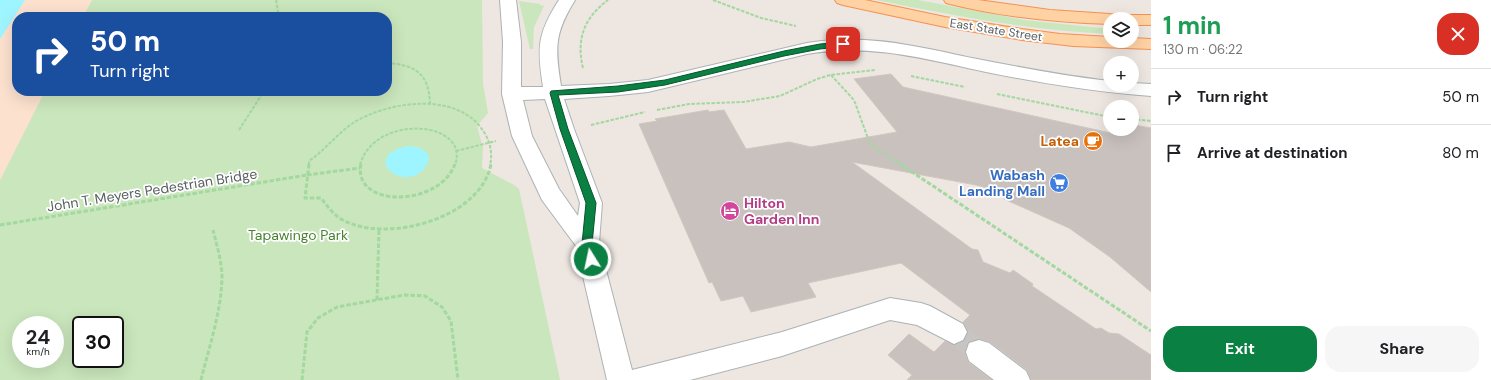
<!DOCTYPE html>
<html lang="en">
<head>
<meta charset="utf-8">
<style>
	:root { --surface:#fff; --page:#f6f6f6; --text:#202124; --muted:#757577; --line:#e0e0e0; --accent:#0b8043 }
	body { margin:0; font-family:"DM Sans",sans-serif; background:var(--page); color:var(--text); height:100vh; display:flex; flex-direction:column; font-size:15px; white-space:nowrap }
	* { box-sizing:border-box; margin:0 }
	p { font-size:13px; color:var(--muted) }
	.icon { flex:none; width:22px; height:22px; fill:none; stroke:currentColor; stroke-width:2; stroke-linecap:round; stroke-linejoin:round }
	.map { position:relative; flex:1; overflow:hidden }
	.side { display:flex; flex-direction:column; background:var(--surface); width:340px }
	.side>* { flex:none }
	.banner { position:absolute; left:12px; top:12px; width:380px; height:84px; border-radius:16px; box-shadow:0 4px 16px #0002; background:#1a4fa0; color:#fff; overflow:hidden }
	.controls { position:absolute; left:1103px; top:12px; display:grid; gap:8px }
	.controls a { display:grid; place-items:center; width:36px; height:36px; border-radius:50%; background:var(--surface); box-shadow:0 4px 16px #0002; font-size:20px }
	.speed { position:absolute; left:12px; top:316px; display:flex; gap:8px; font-size:20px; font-weight:700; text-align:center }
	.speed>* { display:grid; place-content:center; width:52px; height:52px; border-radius:50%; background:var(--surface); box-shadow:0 4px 16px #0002; line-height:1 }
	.speed small { font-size:10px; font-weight:400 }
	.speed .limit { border:2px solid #111; border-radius:6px; background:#fff; color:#111 }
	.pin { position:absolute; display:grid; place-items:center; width:34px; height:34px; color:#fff; margin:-17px; border-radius:8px; box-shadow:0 2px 6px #0006 }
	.me { position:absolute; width:44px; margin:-22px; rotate:350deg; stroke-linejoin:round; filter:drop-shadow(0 0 3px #0008) }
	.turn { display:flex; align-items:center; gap:14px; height:84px; padding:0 12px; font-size:18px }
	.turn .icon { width:52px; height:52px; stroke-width:2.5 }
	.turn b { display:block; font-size:28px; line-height:34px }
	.round { display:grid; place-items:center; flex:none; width:42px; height:42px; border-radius:16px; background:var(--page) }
	.overview { display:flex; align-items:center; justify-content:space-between; height:68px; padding:0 12px }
	h1 { font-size:24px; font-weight:700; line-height:30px; color:#1e9e55 }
	.primary-button { display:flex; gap:8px; margin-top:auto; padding:8px 12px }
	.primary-button a { flex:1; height:46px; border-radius:16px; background:var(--accent); color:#fff; font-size:16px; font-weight:700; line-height:46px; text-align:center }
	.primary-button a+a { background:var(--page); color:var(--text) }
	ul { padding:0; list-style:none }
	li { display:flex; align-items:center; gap:12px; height:56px; padding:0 12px; border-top:1px solid var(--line) }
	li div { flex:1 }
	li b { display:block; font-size:15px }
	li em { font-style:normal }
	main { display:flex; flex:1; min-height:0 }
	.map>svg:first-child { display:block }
	.green { fill:#cae6bc; fill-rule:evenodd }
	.sand { fill:#fbe1ce }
	.water { fill:#9ff5ff }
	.building { fill:#c8c1be; stroke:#d2c6bf }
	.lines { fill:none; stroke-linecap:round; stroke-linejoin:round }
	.minor-tunnel { stroke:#c8c4c1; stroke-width:24; stroke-dasharray:24 12; stroke-linecap:butt }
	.minor-casing { stroke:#adb2b4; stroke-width:2 }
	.major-casing { stroke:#f59151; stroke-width:2 }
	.path-far1 { stroke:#a3d89f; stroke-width:2; stroke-dasharray:3.5 1.5; stroke-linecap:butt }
	.path { stroke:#a3d89f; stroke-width:3; stroke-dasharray:4.5 2; stroke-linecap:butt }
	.minor { fill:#fff; fill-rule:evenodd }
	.major { fill:#ffd2a4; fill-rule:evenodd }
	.path-bridge { stroke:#a3d89f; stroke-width:3; stroke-dasharray:4.5 2; stroke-linecap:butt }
	.route { fill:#0b8043; stroke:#07532c }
	.labels { text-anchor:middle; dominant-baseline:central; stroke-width:3.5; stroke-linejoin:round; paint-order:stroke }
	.far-street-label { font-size:12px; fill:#596062; stroke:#fff }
	.food-label { font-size:14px; font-weight:bold; fill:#c56008; stroke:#fff; text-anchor:end }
	.shop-label { font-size:14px; font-weight:bold; fill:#366cbe; stroke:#fff; text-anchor:end }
	.street-label { font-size:14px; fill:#596062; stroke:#fff }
	.hotel-label { font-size:14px; font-weight:bold; fill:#b23c85; stroke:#fff; text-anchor:start }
	.park-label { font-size:14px; fill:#488231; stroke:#fff }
</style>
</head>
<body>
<main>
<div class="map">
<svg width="1151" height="380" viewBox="0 0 1151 380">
	<rect width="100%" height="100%" fill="#ede6e1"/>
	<g class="green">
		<path d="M 92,0 L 482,0 L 483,84 L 488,113 L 477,126 L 483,148 L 482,168 L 514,185 L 519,189 L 560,380 L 0,380 L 0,180 L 45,91 L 387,91 L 387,17 L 83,17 ZM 21,325 L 55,325 L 55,359 L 21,359 ZM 81,325 L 115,325 L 115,359 L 81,359 Z"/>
		<path d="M 876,0 L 918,0 L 1024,20 L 1110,29 L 1110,34 C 1029,30 956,16 876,0 Z"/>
		<path d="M 519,1 L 540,4 L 540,5 L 544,6 L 534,27 L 533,49 L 530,49 Z"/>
	</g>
	<path class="sand" d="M 25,0 L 92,0 L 83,17 L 17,17 L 17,91 L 45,91 L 0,180 L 0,39 Z"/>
	<g class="water">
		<path d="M 0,0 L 25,0 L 0,39 Z"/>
		<path d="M 408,146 C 419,146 435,152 426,166 C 406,196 357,157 408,146 Z"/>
	</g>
	<path class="building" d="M 891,74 L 903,87 L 1115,134 L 1125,129 L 1132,129 L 1132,126 L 1134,125 L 1151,128 L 1151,292 L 1110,257 L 1069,228 L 1004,199 L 1005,193 L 976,185 L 852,162 L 972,249 L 978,250 L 983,262 L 1010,273 L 1013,270 L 1033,284 L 1032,286 L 1096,329 L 1101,328 L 1109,333 L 1119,334 L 1151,355 L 1151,380 L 1031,380 L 1027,370 L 990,342 L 979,339 L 969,342 L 965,352 L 968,362 L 992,380 L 907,380 L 912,375 L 888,355 L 909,334 L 934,352 L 945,341 L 955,345 L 964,341 L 968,331 L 963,322 L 970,315 L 901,263 L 808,283 L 816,297 L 751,312 L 743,296 L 721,301 L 712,282 L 709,283 L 639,124 L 657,121 L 655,119 L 708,110 L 709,112 L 724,110 L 746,149 L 789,142 L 811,147 L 897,132 L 854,79 Z"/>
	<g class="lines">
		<path class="minor-tunnel" d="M 954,332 L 979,352"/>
		<g class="minor-casing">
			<g id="minor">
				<path d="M 500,0 L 516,0 L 521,42 L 521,87 L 543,87 C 537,48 537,34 559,0 L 575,0 C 554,34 555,48 561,86 L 609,84 L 648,80 L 807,43 C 865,33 915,46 972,58 C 1018,67 1064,76 1110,81 L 1110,85 L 1132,85 L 1132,83 L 1151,84 L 1151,96 C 1095,92 1041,83 986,72 C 925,59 870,43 807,54 L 648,92 L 609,96 L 564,99 L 574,129 L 602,203 L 599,243 L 632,370 L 782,332 L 890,298 L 921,303 L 930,306 L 963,324 L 967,332 L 963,340 L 954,344 L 917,325 L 890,320 L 782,356 L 690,380 L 607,380 L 576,246 L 542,200 L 512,136 L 502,94 L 503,42 ZM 545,99 L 580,203 L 578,216 L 559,189 L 532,136 L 523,100 Z"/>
				<path d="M 979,340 L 989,343 L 1026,371 L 1030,380 L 994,380 L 969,361 L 966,352 L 969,343 Z"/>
			</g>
		</g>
		<g class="major-casing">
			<g id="major">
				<path d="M 835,0 L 865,0 L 945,17 L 1022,29 L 1060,34 L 1110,37 L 1110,41 L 1132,41 L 1132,38 L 1151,39 L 1151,49 L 1073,46 L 1022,40 L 945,27 L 843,5 L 837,3 Z"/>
				<path d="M 944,0 L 978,0 L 1050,10 L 1110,14 L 1116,15 L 1118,19 L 1110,19 L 1110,24 C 1055,22 1000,17 946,3 Z"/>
				<path d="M 1132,15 L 1151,15 L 1151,25 L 1132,25 L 1132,19 L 1124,19 L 1126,16 Z"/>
			</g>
		</g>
		<g class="path-far1">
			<path d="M 276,0 L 279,17"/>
			<path d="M 713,0 L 761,18 L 796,26"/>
			<path d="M 387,63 C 416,65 429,74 430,104"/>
			<path d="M 583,68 C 576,39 584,18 608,0"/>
			<path d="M 831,75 L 854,100 L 870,144 L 902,165"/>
			<path d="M 911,76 L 965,87"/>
			<path d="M 997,94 L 1110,117"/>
			<path d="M 657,110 L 689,104 L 743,102 L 780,96 L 817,79 L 830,75 L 875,70"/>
			<path d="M 1132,119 L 1151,121"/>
			<path d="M 591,125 L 645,112"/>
			<path d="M 239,130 L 264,91"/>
			<path d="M 456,151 L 496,141"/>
			<path d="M 309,165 L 309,161 C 325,150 337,134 353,123 C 385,103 445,93 475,121 C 487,133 494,148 490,165"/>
			<path d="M 360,165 C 374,113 471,120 455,165"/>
		</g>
		<g class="path">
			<path d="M 309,164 L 305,198 L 321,198 C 328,207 334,216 345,221 C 389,243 481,218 491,164"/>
			<path d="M 361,164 C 352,208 439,208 455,164"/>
			<path d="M 900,164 L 1151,331"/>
			<path d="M 307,175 L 360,168"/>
			<path d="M 377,300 L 379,228"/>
			<path d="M 201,380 C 209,347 221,313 222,278 C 222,262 217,246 213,230"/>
			<path d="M 302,380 L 307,332 L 318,318 L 337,307 L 404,295 L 425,296 L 442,307 L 451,321 L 458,380"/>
		</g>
		<use href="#minor" class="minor"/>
		<use href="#major" class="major"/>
		<path class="path-bridge" d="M 0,225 L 307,175"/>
	</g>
	<path class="route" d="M 843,42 L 846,43 L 846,46 L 820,49 L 784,56 L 665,85 L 618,92 L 558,95 L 568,129 L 596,203 L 592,244 L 596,259 L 594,262 L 591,263 L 587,262 L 582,244 L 586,203 L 560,129 L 550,93 L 551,91 L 618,86 L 665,80 L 784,51 L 820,44 Z"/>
	<defs>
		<g id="cafe-disc" transform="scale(1)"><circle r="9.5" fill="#e8710a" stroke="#fff"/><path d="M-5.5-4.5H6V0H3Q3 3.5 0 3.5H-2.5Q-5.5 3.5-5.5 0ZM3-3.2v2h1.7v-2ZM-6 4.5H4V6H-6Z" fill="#fff"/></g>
		<g id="supermarket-disc" transform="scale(1)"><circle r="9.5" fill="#3f7fe0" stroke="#fff"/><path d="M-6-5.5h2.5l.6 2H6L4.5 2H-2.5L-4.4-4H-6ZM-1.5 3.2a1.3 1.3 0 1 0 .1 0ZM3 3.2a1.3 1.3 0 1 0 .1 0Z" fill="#fff"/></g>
		<g id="hotel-disc" transform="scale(1)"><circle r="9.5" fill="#d1479c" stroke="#fff"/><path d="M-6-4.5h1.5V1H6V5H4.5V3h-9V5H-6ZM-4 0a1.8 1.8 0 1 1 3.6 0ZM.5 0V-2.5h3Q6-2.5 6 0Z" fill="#fff"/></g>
	</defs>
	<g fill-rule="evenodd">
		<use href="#cafe-disc" x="1093" y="141"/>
		<use href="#supermarket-disc" x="1059" y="183"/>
		<use href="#hotel-disc" x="730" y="211"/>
	</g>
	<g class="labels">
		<g class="far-street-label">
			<text transform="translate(996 30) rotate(9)">East State Street</text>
		</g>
		<g class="food-label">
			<text x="1079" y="141">Latea</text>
		</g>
		<g class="shop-label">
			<text x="1045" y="175">Wabash<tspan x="1045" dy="16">Landing Mall</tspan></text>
		</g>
		<g class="street-label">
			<text transform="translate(152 190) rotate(-9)">John T. Meyers Pedestrian Bridge</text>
		</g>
		<g class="hotel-label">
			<text x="744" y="203">Hilton<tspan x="744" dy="16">Garden Inn</tspan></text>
		</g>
		<g class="park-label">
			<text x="298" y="235">Tapawingo Park</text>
		</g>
	</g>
</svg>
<div class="controls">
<a><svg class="icon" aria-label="layers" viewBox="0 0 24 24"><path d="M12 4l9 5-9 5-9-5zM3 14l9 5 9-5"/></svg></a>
<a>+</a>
<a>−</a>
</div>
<div class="speed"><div>24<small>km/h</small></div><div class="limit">30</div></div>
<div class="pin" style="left:843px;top:44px;background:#d93025"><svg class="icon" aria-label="arrive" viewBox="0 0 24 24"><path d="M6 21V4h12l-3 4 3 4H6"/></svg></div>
<svg class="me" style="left:591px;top:259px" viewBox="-20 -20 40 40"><circle r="17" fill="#0b8043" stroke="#fff" stroke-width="3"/><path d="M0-11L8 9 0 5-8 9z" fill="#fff"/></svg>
<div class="banner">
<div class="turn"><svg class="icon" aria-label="right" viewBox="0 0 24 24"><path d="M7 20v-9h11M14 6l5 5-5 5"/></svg><div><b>50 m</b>Turn right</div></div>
</div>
</div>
<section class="side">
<div class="overview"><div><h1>1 min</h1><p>130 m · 06:22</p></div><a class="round" style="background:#d93025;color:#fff"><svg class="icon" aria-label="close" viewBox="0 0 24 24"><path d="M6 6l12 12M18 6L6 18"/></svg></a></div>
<ul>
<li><svg class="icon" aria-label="right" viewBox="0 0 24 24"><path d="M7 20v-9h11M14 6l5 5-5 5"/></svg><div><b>Turn right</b></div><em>50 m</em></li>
<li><svg class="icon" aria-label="arrive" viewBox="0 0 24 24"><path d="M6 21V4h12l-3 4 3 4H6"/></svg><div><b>Arrive at destination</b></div><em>80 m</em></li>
</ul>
<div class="primary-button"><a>Exit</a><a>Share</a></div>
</section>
</main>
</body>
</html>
